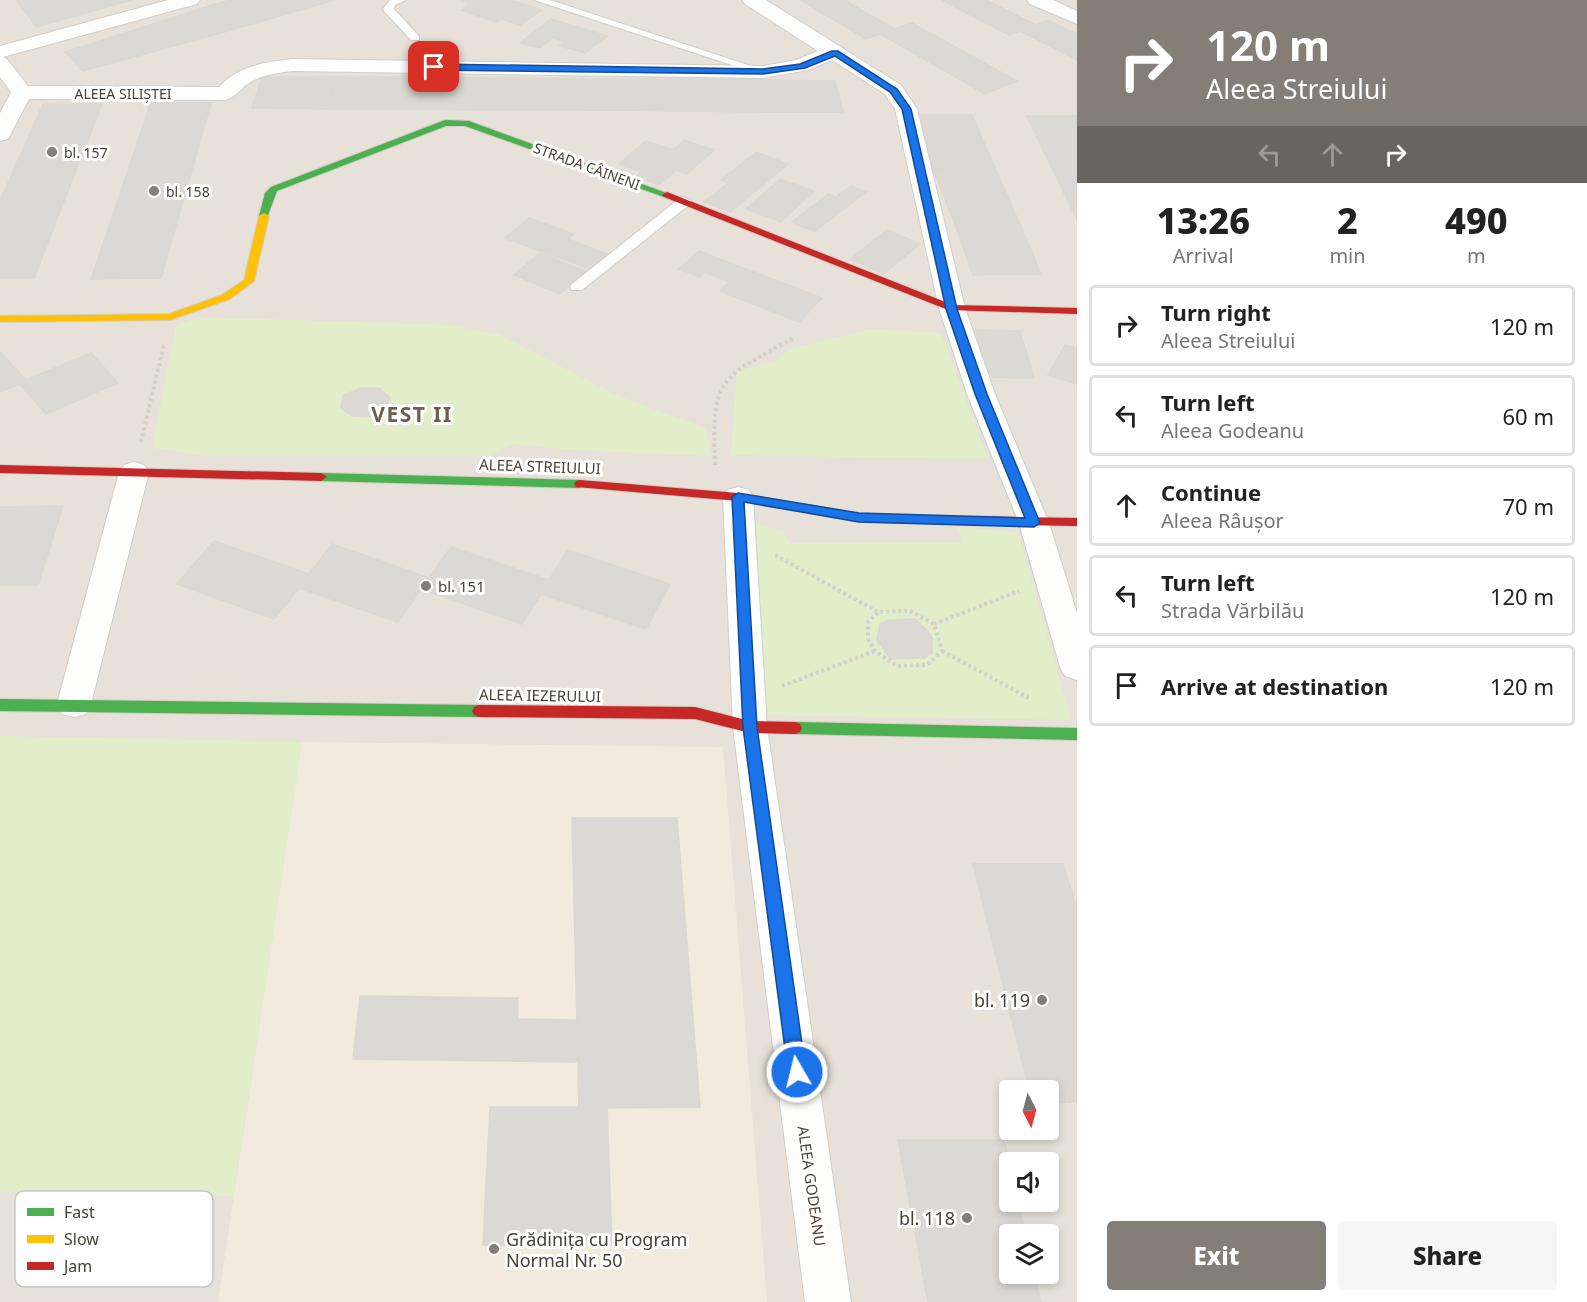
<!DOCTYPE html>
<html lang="en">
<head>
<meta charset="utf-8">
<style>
	:root { --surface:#fff; --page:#f6f6f6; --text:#222; --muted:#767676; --line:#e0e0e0; --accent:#857e76 }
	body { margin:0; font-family:"Noto Sans",sans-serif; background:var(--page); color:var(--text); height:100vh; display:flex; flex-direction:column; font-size:22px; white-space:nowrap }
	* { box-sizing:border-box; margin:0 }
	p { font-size:20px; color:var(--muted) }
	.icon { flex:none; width:33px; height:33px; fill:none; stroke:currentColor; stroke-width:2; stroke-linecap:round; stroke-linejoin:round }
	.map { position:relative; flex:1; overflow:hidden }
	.sheet { display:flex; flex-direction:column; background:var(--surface); width:510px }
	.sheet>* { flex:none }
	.guide { background:#857e76; color:#fff; overflow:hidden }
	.needle { width:39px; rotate:174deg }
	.tools { position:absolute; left:999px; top:1080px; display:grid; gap:12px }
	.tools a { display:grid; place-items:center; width:60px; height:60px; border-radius:6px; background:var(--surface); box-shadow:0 3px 9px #0003; font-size:30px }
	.pin { position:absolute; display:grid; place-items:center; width:51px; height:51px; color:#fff; margin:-26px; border-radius:12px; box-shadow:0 3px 9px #0006 }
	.me { position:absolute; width:66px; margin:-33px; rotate:352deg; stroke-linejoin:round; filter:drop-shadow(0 0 4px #0008) }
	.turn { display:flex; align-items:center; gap:21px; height:126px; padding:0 30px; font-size:27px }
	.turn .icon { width:78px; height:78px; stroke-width:2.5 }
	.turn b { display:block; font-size:42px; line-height:51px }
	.lanes { display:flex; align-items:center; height:57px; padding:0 30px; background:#0003; justify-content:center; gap:30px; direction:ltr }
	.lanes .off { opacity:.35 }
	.eta { display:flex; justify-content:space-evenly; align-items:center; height:102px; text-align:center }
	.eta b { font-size:36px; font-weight:800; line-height:42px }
	.button { display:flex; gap:12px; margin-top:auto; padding:12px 30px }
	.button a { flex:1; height:69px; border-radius:6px; background:var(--accent); color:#fff; font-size:24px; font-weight:800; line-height:69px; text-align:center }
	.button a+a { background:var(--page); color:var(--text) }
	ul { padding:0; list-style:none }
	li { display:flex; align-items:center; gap:18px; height:81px; margin:0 12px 9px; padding:0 18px; border:3px solid var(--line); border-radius:6px }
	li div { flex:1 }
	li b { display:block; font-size:22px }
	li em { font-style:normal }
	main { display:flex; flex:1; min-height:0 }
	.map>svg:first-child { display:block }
	.residential { fill:#e7e1d9; fill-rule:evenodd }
	.education { fill:#f1eadd }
	.green { fill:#e2eeca }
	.building { fill:#dcd9d4; stroke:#dbd7d1; stroke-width:1.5 }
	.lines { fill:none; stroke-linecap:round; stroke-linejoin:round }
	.lane-casing { stroke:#d1cec9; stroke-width:2 }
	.street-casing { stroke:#d1cec9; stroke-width:2 }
	.fast-casing { stroke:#d3cdc2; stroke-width:2 }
	.slow-casing { stroke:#d3cdc2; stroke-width:2 }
	.jam-casing { stroke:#d3cdc2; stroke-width:2 }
	.path { stroke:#d3d0cb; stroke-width:4; stroke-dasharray:3 3; stroke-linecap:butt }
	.lane { fill:#fdfdfc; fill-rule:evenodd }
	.street { fill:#fdfdfc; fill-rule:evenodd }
	.fast { fill:#4caf50; fill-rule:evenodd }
	.slow { fill:#ffc107; fill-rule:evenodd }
	.jam { fill:#c62828; fill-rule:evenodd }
	.route { fill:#1a73e8; stroke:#114b97; stroke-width:1.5 }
	.poi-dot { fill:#857e76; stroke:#fff; stroke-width:2 }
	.labels { text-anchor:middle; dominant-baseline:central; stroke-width:6; stroke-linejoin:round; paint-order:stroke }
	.far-street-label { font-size:14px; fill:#4a4136; stroke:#fff }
	.far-poi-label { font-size:14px; fill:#4a4136; stroke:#fff; text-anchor:start }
	.street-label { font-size:15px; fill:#4a4136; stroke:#fff }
	.poi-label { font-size:15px; fill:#4a4136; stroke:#fff; text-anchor:start }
	.near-poi-label { font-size:18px; fill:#4a4136; stroke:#fff; text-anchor:end }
	.district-label { font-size:21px; font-weight:bold; letter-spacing:1.5px; fill:#6e5e4c; stroke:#fff }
	.key { fill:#fff; stroke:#c9c6c3; stroke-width:1.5 }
	.key-label { font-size:16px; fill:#4a4136 }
</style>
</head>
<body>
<main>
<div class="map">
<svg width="1077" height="1302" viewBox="0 0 1077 1302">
	<rect width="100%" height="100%" fill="#f3f0ec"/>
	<path class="residential" d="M 0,0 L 1077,0 L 1077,1302 L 0,1302 ZM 1010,1090 L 1048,1090 L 1048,1130 L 1010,1130 ZM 1010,1162 L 1048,1162 L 1048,1202 L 1010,1202 ZM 1010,1234 L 1048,1234 L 1048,1274 L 1010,1274 Z"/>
	<path class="education" d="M 302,742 L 723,747 L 767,1302 L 218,1302 Z"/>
	<g class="green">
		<path d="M 197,317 L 448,325 L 498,334 L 616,395 L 705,428 L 712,456 L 573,450 L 511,444 L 491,456 L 207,456 L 152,448 L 176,326 Z"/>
		<path d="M 871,329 L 941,333 L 988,459 L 731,455 L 737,371 L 777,361 L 790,349 Z"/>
		<path d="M 751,523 L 783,530 L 789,543 L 962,542 L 957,527 L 1018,532 L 1071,720 L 764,715 Z"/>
		<path d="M 0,736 L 302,742 L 233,1196 L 0,1192 Z"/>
	</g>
	<g class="building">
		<path d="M 16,0 L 132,0 L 37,27 Z"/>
		<path d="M 231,0 L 335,0 L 235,29 L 212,5 Z"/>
		<path d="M 461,0 L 510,0 L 542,10 L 520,25 L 501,19 L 496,22 L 461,10 L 471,3 Z"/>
		<path d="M 800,0 L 844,0 L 895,29 L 866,39 Z"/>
		<path d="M 942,0 L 986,0 L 1036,25 L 1009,35 Z"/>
		<path d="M 212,5 L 235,29 L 83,71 L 65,52 Z"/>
		<path d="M 551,19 L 607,36 L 585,53 L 560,46 L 566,42 L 553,38 L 540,48 L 520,43 Z"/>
		<path d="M 1048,20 L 1077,34 L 1077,60 L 1020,31 Z"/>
		<path d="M 912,23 L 1017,81 L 985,94 L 880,34 Z"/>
		<path d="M 262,77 L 335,77 L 328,109 L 252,108 Z"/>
		<path d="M 335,77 L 415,77 L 410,109 L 328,109 Z"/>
		<path d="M 415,77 L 499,78 L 496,110 L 410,109 Z"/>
		<path d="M 499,78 L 586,79 L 587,110 L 496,110 Z"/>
		<path d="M 586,79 L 677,79 L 680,111 L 587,110 Z"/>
		<path d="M 677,79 L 764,80 L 770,112 L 680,111 Z"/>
		<path d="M 764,80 L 835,81 L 843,112 L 770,112 Z"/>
		<path d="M 151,103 L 211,103 L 161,278 L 91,279 Z"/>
		<path d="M 43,104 L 102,104 L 34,278 L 0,278 L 0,201 Z"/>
		<path d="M 912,115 L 972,115 L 995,168 L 933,169 Z"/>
		<path d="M 1027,116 L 1077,116 L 1077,220 Z"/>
		<path d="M 684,140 L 714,150 L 687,174 L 676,170 L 659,185 L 635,177 L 641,172 L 619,164 L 646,141 L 673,150 Z"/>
		<path d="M 756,152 L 788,164 L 730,212 L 704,202 L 728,183 L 721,180 Z"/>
		<path d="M 995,168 L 1019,222 L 954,222 L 933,169 Z"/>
		<path d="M 780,179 L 814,191 L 781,222 L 746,209 Z"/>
		<path d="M 851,186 L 866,192 L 814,232 L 792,222 L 828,194 L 836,197 Z"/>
		<path d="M 529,218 L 574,234 L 568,239 L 609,255 L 592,270 L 505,238 Z"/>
		<path d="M 954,222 L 1019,222 L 1041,274 L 973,275 Z"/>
		<path d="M 887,230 L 920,244 L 883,274 L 850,259 Z"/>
		<path d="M 699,251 L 822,298 L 799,322 L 720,291 L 729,282 L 705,272 L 700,277 L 679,269 Z"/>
		<path d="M 540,253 L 586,271 L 560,294 L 514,275 Z"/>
		<path d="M 976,330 L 1020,331 L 1034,378 L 988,377 Z"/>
		<path d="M 1065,345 L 1077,348 L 1077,384 L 1048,375 Z"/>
		<path d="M 0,352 L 26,380 L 91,353 L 118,383 L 46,414 L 20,384 L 0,392 Z"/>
		<path d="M 360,388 L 379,388 L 390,398 L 385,410 L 373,417 L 352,416 L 341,408 L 343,396 Z"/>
		<path d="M 63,506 L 38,585 L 0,585 L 0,507 Z"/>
		<path d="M 214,541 L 309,574 L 332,544 L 429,578 L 451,547 L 549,580 L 568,550 L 670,584 L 646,629 L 541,594 L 522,624 L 421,589 L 398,622 L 299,588 L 274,619 L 177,584 Z"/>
		<path d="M 915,619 L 928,631 L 932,639 L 932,653 L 924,658 L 891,659 L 877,640 L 880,624 L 889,620 Z"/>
		<path d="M 572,818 L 677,818 L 700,1107 L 579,1108 Z"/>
		<path d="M 973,864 L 1063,864 L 1077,909 L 1077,1102 L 1048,1103 L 1048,1090 L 1029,1090 Z"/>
		<path d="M 360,996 L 518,998 L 518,1019 L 577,1020 L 578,1062 L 353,1059 Z"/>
		<path d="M 490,1107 L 607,1107 L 612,1245 L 483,1245 Z"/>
		<path d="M 898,1140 L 1004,1140 L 1010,1163 L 1010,1202 L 1018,1202 L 1026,1234 L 1010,1234 L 1010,1274 L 1035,1274 L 1041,1302 L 928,1302 Z"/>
	</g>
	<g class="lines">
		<g class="lane-casing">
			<g id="lane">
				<path d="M 390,0 L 406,0 L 395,5 L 394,9 L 419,36 L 419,40 L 411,40 L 384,11 L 383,9 Z"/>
				<path d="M 534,0 L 550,0 L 769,72 L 767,74 L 759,74 Z"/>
				<path d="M 685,197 L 691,201 L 690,204 L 582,290 L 572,290 L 570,287 L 572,284 L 680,198 Z"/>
			</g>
		</g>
		<g class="street-casing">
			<g id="street">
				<path d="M 168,0 L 200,0 L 197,4 L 3,57 L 7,59 L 28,86 L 219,87 C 238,66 265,62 292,59 L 763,66 L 796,60 L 818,51 L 745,4 L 742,0 L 766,0 L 901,85 L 917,109 L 965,308 L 995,394 L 1049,523 L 1077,613 L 1077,680 L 1065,676 L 1060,667 L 1019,523 L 967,394 L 939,308 L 895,109 L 885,94 L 832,60 L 808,70 L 763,78 L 292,71 C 277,73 262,75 249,83 C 240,89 235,98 225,100 L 29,99 L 8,139 L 0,141 L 0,113 L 11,92 L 0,77 L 0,46 Z"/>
				<path d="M 1027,0 L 1053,0 L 1077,11 L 1077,24 L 1030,4 Z"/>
				<path d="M 134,462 L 144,465 L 149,472 L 91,704 L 86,714 L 74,717 L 62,714 L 57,704 L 119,472 L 124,465 Z"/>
				<path d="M 738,487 L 749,490 L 753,497 L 767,727 L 851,1302 L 805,1302 L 733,727 L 723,497 L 727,490 Z"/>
			</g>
		</g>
		<g class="fast-casing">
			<g id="fast">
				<path d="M 445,120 L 469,121 L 672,195 L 664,197 L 465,126 L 446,126 L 277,191 L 267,218 L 259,216 L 265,193 L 271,187 Z"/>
				<path d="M 321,473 L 580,480 L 586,484 L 580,488 L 321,481 L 315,477 Z"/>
				<path d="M 0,699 L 479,705 L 484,707 L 486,711 L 484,715 L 479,717 L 0,711 Z"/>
				<path d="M 795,722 L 1077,728 L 1077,740 L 795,734 L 790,732 L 788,728 L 790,724 Z"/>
			</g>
		</g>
		<g class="slow-casing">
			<path id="slow" d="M 264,213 L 269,216 L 254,281 L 230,299 L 170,320 L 0,322 L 0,316 L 169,314 L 222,295 L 244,280 L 259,216 Z"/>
		</g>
		<g class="jam-casing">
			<g id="jam">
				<path d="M 667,192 L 953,305 L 1077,308 L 1077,314 L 948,310 L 664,197 L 662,195 Z"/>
				<path d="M 0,465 L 321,473 L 327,477 L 321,481 L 0,473 Z"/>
				<path d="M 580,480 L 738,493 L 859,514 L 1077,518 L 1077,526 L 859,522 L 738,501 L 576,487 L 574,484 L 576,481 Z"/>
				<path d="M 479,705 L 695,707 L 750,721 L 795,722 L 800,724 L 802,728 L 800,732 L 795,734 L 750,733 L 695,719 L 479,717 L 474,715 L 472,711 L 474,707 Z"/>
			</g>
		</g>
		<g class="path">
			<path d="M 141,442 L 164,344"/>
			<path d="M 715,465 C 711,376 721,378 794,338"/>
			<path d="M 775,555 L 878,612"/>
			<path d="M 910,611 L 934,624 L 942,651 L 927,665 L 897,666 L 875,651 L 868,639 L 868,622 L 878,612 Z"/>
			<path d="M 934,624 L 1019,591"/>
			<path d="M 942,651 L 1029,698"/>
			<path d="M 782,686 L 875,651"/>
		</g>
		<use href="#lane" class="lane"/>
		<use href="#street" class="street"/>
		<use href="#fast" class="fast"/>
		<use href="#slow" class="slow"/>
		<use href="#jam" class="jam"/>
	</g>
	<path class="route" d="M 832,51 L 838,51 L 897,89 L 911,109 L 957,309 L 987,394 L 1040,523 L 1034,527 L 859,522 L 744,502 L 757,727 L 806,1072 L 803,1078 L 797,1080 L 791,1078 L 788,1072 L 743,727 L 732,497 L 738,493 L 859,513 L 1025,518 L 975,394 L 946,309 L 902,109 L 890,92 L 835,56 L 805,68 L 763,74 L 434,70 L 430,67 L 434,64 L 763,69 L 800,64 Z"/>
	<g class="poi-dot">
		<circle cx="52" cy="152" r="6"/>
		<circle cx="154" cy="191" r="6"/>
		<circle cx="426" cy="586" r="6"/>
		<circle cx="1042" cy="1000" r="6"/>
		<circle cx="967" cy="1218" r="6"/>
		<circle cx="494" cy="1249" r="6"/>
	</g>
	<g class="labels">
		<g class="far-street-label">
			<text x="123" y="93">ALEEA SILIȘTEI</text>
			<text transform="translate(587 166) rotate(20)">STRADA CÂINENI</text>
		</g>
		<g class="far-poi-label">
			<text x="64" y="152">bl. 157</text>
			<text x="166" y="191">bl. 158</text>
		</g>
		<g class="street-label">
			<text transform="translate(540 466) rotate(2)">ALEEA STREIULUI</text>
			<text transform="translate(540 695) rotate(1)">ALEEA IEZERULUI</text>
			<text transform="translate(812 1186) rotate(82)">ALEEA GODEANU</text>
		</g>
		<g class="poi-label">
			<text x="438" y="586">bl. 151</text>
		</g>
		<g class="near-poi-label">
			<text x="1030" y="1000">bl. 119</text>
			<text x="955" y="1218">bl. 118</text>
			<text x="506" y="1239" text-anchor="start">Grădinița cu Program<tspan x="506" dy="21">Normal Nr. 50</tspan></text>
		</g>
		<g class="district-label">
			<text x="412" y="414">VEST II</text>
		</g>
	</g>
	<rect x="15" y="1191" width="198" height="96" rx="9" class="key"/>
	<rect x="27" y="1208" width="27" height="8" fill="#4caf50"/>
	<rect x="27" y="1235" width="27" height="8" fill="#ffc107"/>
	<rect x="27" y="1262" width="27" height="8" fill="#c62828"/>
	<g class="key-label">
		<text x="64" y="1218">Fast</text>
		<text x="64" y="1245">Slow</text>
		<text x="64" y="1272">Jam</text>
	</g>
</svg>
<div class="tools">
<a><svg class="needle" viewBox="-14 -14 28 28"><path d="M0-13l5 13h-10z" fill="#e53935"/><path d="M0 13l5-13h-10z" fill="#767676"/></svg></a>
<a><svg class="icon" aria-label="sound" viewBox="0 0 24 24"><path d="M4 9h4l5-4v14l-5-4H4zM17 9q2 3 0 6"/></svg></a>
<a><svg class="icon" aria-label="layers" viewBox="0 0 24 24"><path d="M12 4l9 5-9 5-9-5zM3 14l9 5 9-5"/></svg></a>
</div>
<div class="pin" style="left:434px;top:67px;background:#d93025"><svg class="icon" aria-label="arrive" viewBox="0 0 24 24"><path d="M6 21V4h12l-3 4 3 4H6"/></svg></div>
<svg class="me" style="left:797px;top:1072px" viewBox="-20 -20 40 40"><circle r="17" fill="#1a73e8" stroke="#fff" stroke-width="3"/><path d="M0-11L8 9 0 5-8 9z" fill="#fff"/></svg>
</div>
<section class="sheet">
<div class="guide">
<div class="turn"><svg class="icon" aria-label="right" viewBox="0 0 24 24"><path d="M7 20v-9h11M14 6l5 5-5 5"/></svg><div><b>120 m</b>Aleea Streiului</div></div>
<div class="lanes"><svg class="icon off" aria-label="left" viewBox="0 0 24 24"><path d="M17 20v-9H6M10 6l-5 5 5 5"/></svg><svg class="icon off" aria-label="ahead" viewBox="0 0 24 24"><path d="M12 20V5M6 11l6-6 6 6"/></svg><svg class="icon" aria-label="right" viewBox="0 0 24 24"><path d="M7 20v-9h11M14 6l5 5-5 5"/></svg></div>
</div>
<div class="eta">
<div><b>13:26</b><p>Arrival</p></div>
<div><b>2</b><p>min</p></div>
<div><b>490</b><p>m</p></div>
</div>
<ul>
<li><svg class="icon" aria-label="right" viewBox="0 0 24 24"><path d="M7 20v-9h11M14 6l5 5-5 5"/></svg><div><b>Turn right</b><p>Aleea Streiului</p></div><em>120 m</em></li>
<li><svg class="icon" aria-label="left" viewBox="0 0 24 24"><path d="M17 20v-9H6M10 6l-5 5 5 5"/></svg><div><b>Turn left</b><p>Aleea Godeanu</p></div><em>60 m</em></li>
<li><svg class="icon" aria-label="ahead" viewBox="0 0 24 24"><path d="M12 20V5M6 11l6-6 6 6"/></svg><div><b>Continue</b><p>Aleea Râușor</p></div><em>70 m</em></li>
<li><svg class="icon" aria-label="left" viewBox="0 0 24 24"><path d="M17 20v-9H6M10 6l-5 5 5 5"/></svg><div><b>Turn left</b><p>Strada Vărbilău</p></div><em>120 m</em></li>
<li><svg class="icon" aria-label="arrive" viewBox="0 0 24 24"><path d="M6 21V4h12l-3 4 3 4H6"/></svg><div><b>Arrive at destination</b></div><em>120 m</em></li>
</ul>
<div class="button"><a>Exit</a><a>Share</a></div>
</section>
</main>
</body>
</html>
